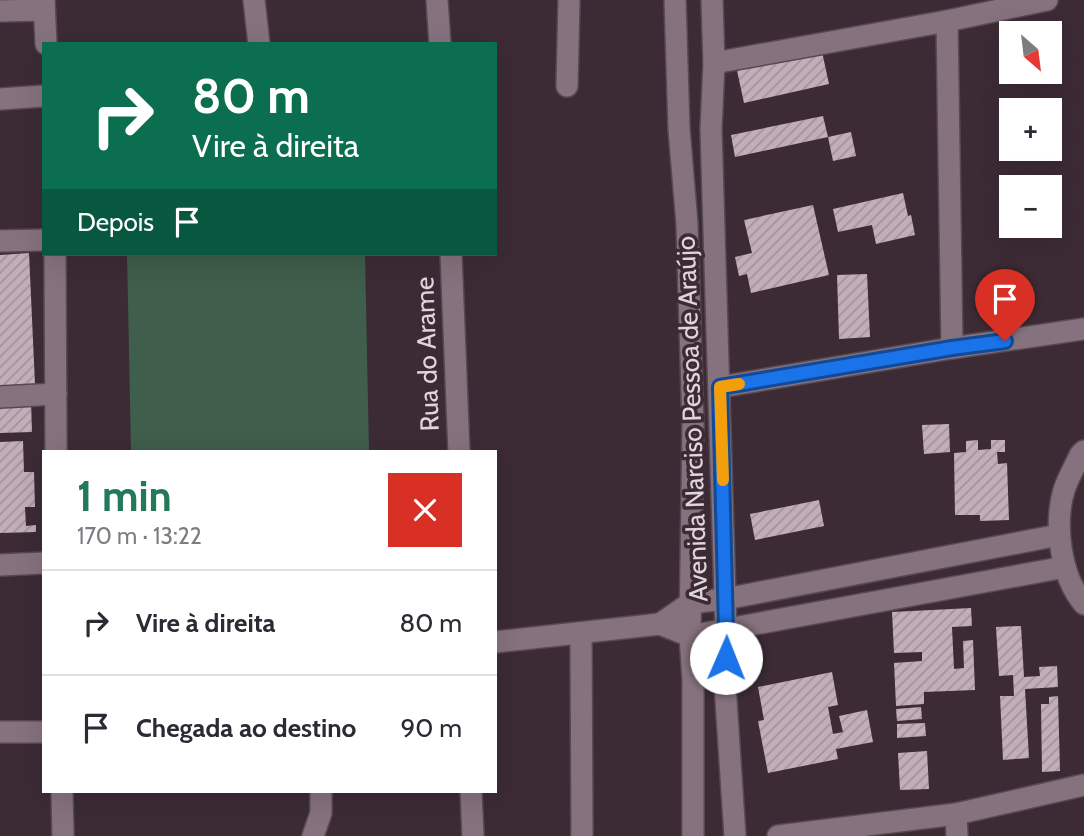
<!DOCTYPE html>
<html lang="pt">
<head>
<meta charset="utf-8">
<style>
	:root { --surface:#fff; --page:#f2f2f3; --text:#2b2b33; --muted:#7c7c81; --line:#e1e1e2; --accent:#247959 }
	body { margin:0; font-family:Cabin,sans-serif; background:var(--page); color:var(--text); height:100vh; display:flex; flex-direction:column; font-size:26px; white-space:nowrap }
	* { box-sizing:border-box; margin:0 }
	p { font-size:23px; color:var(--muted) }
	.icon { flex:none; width:38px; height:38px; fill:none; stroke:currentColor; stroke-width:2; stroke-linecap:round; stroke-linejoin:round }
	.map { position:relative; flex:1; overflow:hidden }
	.drawer { position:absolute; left:42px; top:450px; width:455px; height:343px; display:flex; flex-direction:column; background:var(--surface); border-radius:0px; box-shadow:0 7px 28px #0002 }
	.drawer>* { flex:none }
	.guide { position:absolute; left:42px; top:42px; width:455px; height:214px; border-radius:0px; box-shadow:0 7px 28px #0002; background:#0b6e4f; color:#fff; overflow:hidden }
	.needle { width:46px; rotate:152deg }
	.tools { position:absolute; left:999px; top:21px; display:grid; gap:14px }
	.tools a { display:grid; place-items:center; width:63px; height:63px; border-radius:0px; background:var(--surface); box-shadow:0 7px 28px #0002; font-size:35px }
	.pin { position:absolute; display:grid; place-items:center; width:60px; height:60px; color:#fff; margin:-72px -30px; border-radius:50% 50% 50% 0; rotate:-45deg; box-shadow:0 0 7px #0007 }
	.pin .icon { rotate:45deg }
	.me { position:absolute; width:77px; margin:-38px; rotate:1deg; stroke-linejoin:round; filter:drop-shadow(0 0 5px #0008) }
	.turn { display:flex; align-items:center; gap:24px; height:147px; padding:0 35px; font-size:32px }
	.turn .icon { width:91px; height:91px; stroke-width:2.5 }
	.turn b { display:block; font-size:49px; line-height:60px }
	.then { display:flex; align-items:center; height:66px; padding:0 35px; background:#0003; gap:14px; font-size:26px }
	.round { display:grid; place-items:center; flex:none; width:74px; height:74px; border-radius:0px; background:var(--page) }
	.head { display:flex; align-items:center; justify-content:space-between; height:119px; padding:0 35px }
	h1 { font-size:42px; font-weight:700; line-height:52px; color:var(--accent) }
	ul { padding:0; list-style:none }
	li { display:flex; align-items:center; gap:21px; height:105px; padding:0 35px; border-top:2px solid var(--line) }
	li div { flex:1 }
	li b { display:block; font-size:26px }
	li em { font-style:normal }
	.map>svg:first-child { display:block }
	.garden { fill:#3f5e4b }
	.building { fill:url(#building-hatch) }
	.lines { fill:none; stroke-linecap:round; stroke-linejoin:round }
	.street-casing { stroke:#574952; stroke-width:24 }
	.street { stroke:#86727e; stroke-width:21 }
	.route-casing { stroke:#114b97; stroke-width:18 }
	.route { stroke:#1a73e8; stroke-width:12 }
	.slow { stroke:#f59e0b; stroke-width:12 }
	.labels { text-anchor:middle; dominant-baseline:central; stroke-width:7; stroke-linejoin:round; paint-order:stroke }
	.street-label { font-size:26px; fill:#e0d5db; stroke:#3c2b35 }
</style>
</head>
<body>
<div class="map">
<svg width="1084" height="836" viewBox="0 0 1084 836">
	<defs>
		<pattern id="building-hatch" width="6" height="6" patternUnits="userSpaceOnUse" patternTransform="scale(1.75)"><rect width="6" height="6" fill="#c2adb9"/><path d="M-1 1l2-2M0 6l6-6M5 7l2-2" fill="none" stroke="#a2929b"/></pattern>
	</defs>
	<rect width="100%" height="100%" fill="#3c2b35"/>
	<path class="garden" d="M 127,254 L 365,254 L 369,451 L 131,451 Z"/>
	<g class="building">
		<path d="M 821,47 L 829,84 L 744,103 L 736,66 Z"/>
		<path d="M 823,116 L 828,137 L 851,132 L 856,156 L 833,161 L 828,137 L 735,157 L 731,135 Z"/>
		<path d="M 903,193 L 908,216 L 911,215 L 915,235 L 876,244 L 872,225 L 838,232 L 833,209 Z"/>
		<path d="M 813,205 L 829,275 L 751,293 L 747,274 L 739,276 L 735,257 L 752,253 L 744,220 Z"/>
		<path d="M 29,253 L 35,384 L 0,386 L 0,255 Z"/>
		<path d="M 867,274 L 870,337 L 839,339 L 837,275 Z"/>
		<path d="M 31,401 L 32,432 L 0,433 L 0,403 Z"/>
		<path d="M 949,424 L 950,452 L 924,454 L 922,425 Z"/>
		<path d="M 978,440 L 978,450 L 991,449 L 991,440 L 1005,440 L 1005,452 L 997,452 L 998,464 L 1007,463 L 1009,520 L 980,521 L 980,515 L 955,515 L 954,453 L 966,452 L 966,441 Z"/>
		<path d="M 23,441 L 24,472 L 34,472 L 35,507 L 25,507 L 26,526 L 36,525 L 36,532 L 0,533 L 0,442 Z"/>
		<path d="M 819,500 L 824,526 L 755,540 L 750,514 Z"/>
		<path d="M 971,608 L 972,626 L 952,627 L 954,669 L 964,668 L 963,641 L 973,640 L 975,690 L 924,692 L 924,704 L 896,706 L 894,663 L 922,661 L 922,652 L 894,653 L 892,612 Z"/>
		<path d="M 1021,626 L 1024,677 L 1040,676 L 1039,667 L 1057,666 L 1058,687 L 1025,689 L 1029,758 L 1003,760 L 1000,696 L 1014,696 L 1013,675 L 999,676 L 996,627 Z"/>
		<path d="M 832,672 L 838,705 L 828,707 L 833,734 L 843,732 L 839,716 L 867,710 L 873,742 L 836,749 L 838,759 L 768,773 L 758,721 L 764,720 L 758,687 Z"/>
		<path d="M 1058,696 L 1060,771 L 1042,772 L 1041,704 L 1049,704 L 1049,697 Z"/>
		<path d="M 921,707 L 922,719 L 897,721 L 896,709 Z"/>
		<path d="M 925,723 L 926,736 L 897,738 L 897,724 Z"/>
		<path d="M 927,751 L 929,789 L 900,790 L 898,753 Z"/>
	</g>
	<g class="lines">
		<g class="street-casing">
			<g id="street">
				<path d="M 44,0 L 46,44"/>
				<path d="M 254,0 L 259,44"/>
				<path d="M 437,0 L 440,44"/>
				<path d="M 675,0 L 679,129 L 687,224 L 693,426 L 690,636 L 693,679 L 693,836"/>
				<path d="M 712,0 L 714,63 L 711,129 L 726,631 L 725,685 L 735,836"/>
				<path d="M 0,11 L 44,10"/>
				<path d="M 947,21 L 952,348"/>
				<path d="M 714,63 L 947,21 L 1047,0"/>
				<path d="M 567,86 L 569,0"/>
				<path d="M 0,99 L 44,96"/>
				<path d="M 0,241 L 44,240"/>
				<path d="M 55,254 L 56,452"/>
				<path d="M 451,254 L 459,452"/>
				<path d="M 720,387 L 952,348 L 1084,329"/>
				<path d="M 0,397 L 56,394"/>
				<path d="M 1084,451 L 1080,455 C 1075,466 1068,478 1064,490 C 1054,524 1060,576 1084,604"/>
				<path d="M 0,565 L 44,563"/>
				<path d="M 660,624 L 690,603 L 725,599 L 1059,535"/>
				<path d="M 581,633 L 582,836"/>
				<path d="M 495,642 L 660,624 L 690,636 L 1065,567"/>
				<path d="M 0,732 L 44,732"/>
				<path d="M 62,791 L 63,836"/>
				<path d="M 471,791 L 473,836"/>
				<path d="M 956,814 L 957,836"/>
				<path d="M 313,836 L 321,813 L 321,791"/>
				<path d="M 778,836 L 956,814 L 1084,785"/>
			</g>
		</g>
		<use href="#street" class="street"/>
	</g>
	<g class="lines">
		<g class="route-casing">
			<path id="route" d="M 726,658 L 726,631 L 720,387 L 952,348 L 1005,341"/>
		</g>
		<use href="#route" class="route"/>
		<path class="slow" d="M 723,480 L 720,387 L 739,384"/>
	</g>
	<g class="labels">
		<g class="street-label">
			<text transform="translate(427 354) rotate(-92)">Rua do Arame</text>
			<text transform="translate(692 419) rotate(-92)">Avenida Narciso Pessoa de Araújo</text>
		</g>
	</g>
</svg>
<div class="tools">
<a><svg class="needle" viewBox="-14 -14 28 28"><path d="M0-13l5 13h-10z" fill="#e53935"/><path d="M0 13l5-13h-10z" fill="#7c7c81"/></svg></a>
<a>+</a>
<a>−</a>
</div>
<div class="pin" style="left:1005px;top:341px;background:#d93025"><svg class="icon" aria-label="arrive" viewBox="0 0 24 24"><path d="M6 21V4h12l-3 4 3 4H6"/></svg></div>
<svg class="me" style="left:726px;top:658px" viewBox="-20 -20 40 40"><circle r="19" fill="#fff"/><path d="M0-13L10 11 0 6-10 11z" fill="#1a73e8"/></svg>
<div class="guide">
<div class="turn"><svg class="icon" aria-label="right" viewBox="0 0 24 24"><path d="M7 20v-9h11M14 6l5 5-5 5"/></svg><div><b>80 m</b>Vire à direita</div></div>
<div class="then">Depois<svg class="icon" aria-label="arrive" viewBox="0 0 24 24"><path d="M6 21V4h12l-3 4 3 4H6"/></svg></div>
</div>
<section class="drawer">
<div class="head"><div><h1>1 min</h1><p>170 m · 13:22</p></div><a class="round" style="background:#d93025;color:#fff"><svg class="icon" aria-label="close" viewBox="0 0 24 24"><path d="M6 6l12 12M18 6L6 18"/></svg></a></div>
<ul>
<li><svg class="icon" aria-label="right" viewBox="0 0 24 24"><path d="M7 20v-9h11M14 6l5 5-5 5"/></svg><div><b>Vire à direita</b></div><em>80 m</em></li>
<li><svg class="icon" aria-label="arrive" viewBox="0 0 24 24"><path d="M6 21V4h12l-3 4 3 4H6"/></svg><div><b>Chegada ao destino</b></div><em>90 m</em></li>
</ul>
</section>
</div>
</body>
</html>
